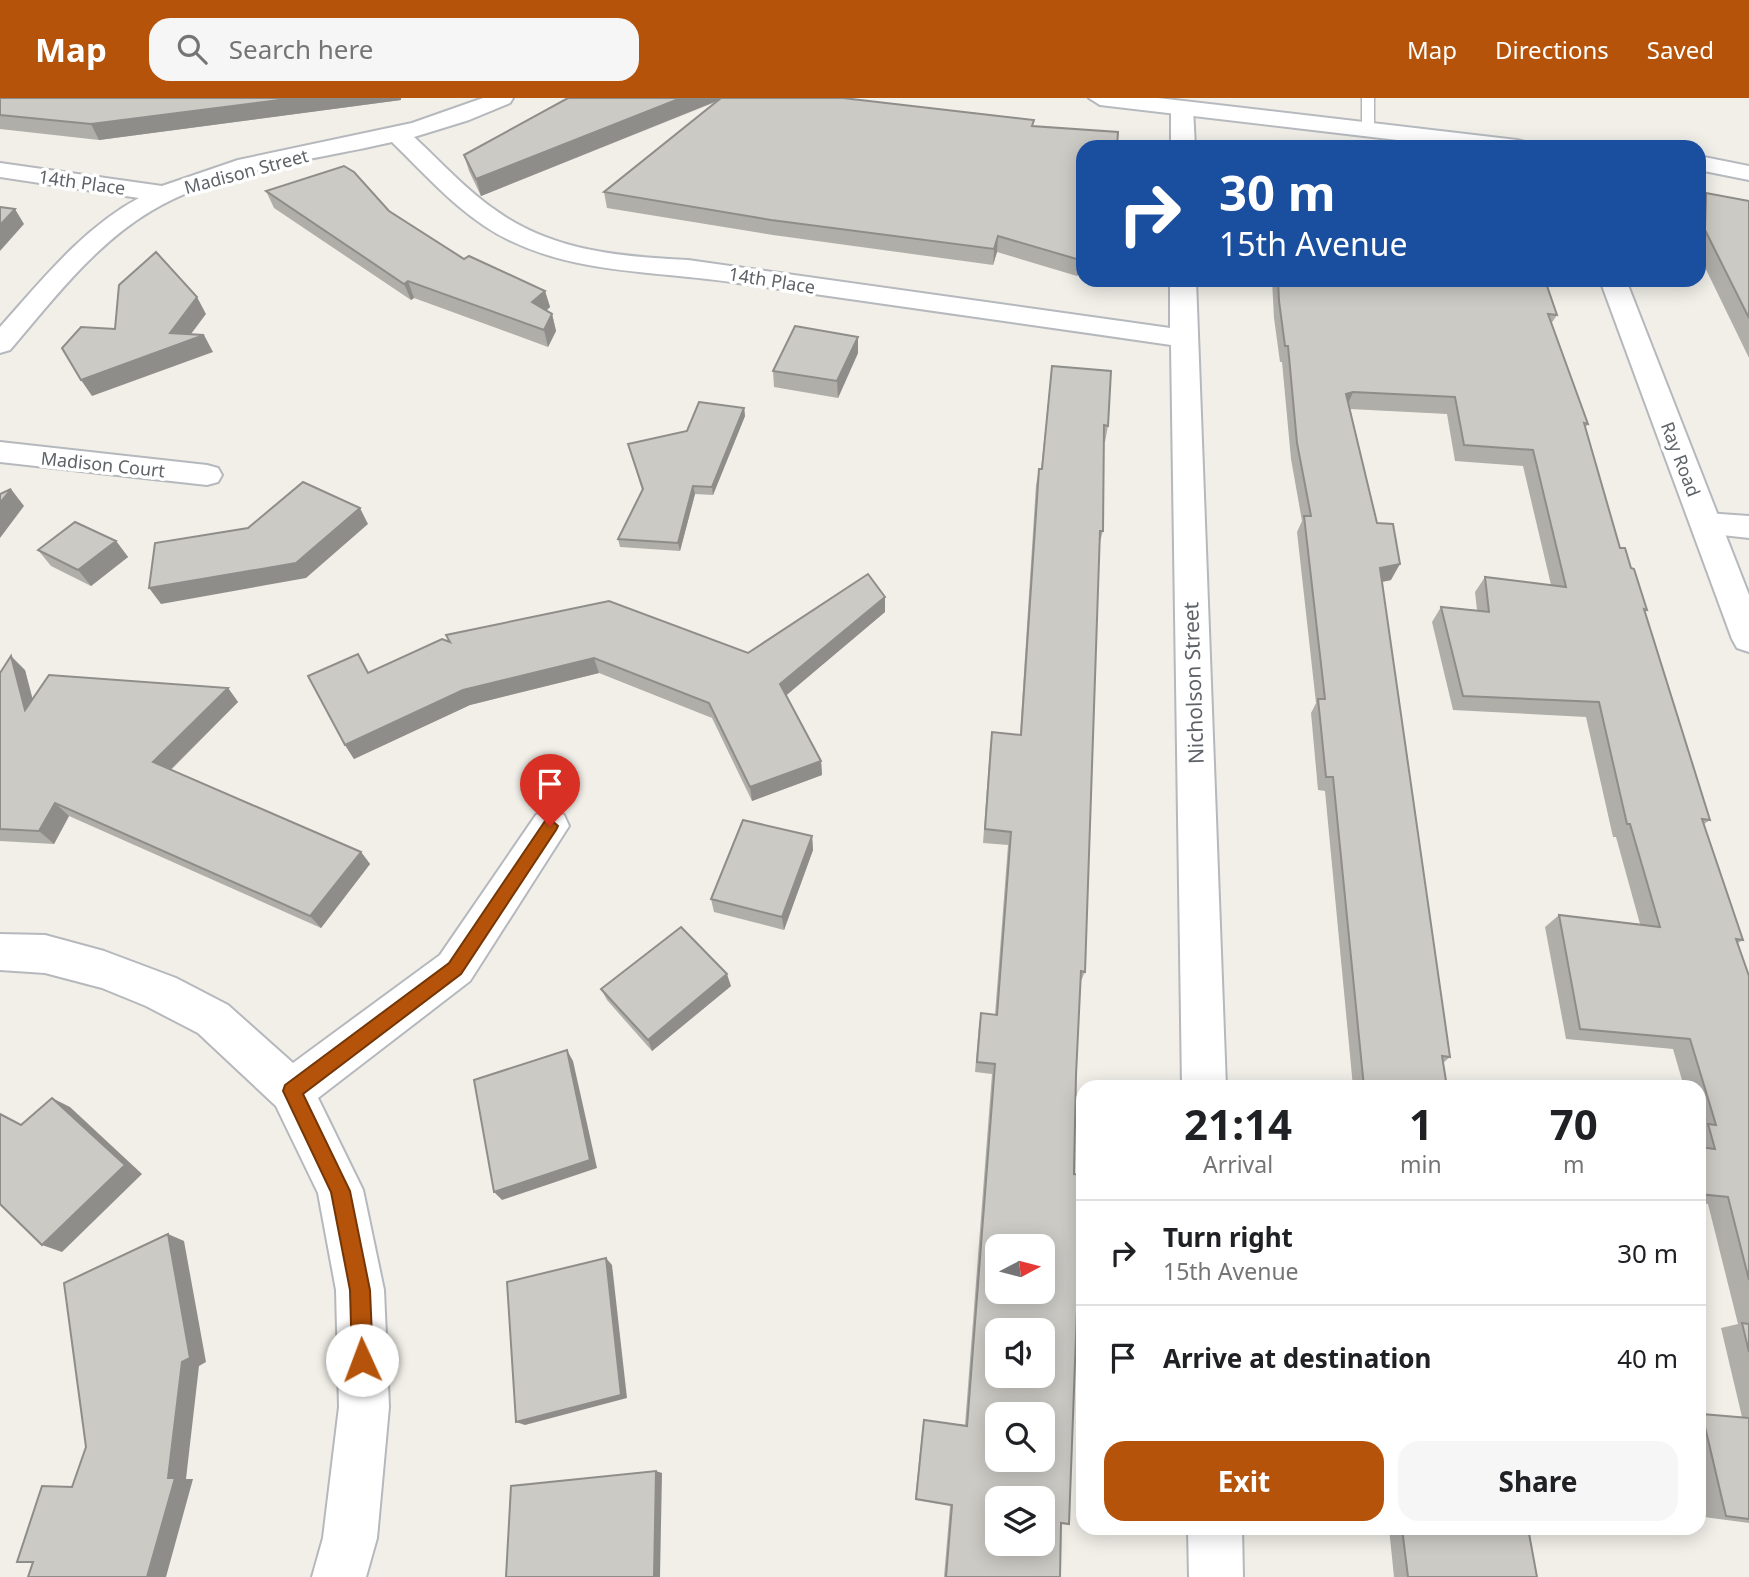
<!DOCTYPE html>
<html lang="en">
<head>
<meta charset="utf-8">
<style>
	:root { --surface:#fff; --page:#f6f6f6; --text:#202124; --muted:#757577; --line:#e0e0e0; --accent:#b45309 }
	body { margin:0; font-family:"Noto Sans",sans-serif; background:var(--page); color:var(--text); height:100vh; display:flex; flex-direction:column; font-size:26px; white-space:nowrap }
	* { box-sizing:border-box; margin:0 }
	p { font-size:23px; color:var(--muted) }
	.icon { flex:none; width:38px; height:38px; fill:none; stroke:currentColor; stroke-width:2; stroke-linecap:round; stroke-linejoin:round }
	.map { position:relative; flex:1; overflow:hidden }
	.side { position:absolute; left:1076px; top:982px; width:630px; height:455px; display:flex; flex-direction:column; background:var(--surface); border-radius:21px; box-shadow:0 4px 18px #0003 }
	.side>* { flex:none }
	.hud { position:absolute; left:1076px; top:42px; width:630px; height:147px; border-radius:21px; box-shadow:0 4px 18px #0003; background:#1a4fa0; color:#fff; overflow:hidden }
	.needle { width:46px; rotate:83deg }
	.fabs { position:absolute; left:985px; top:1136px; display:grid; gap:14px }
	.fabs a { display:grid; place-items:center; width:70px; height:70px; border-radius:14px; background:var(--surface); box-shadow:0 4px 18px #0003; font-size:35px }
	.pin { position:absolute; display:grid; place-items:center; width:60px; height:60px; color:#fff; margin:-72px -30px; border-radius:50% 50% 50% 0; rotate:-45deg; box-shadow:0 0 7px #0007 }
	.pin .icon { rotate:45deg }
	.me { position:absolute; width:77px; margin:-38px; rotate:358deg; stroke-linejoin:round; filter:drop-shadow(0 0 5px #0008) }
	.turn { display:flex; align-items:center; gap:24px; height:147px; padding:0 28px; font-size:32px }
	.turn .icon { width:91px; height:91px; stroke-width:2.5 }
	.turn b { display:block; font-size:49px; line-height:60px }
	.eta { display:flex; justify-content:space-evenly; align-items:center; height:119px; text-align:center }
	.eta b { font-size:42px; font-weight:700; line-height:49px }
	.primary-button { display:flex; gap:14px; margin-top:auto; padding:14px 28px }
	.primary-button a { flex:1; height:80px; border-radius:21px; background:var(--accent); color:#fff; font-size:28px; font-weight:700; line-height:80px; text-align:center }
	.primary-button a+a { background:var(--page); color:var(--text) }
	ul { padding:0; list-style:none }
	li { display:flex; align-items:center; gap:21px; height:105px; padding:0 28px; border-top:2px solid var(--line) }
	li div { flex:1 }
	li b { display:block; font-size:26px }
	li em { font-style:normal }
	header { display:flex; align-items:center; gap:42px; box-sizing:border-box; height:98px; padding:0 35px; background:var(--accent); color:#fff }
	header strong { font-size:33px }
	nav { display:flex; gap:38px; margin-inline-start:auto; font-size:24px }
	.search { width:490px; height:63px; background:var(--page); display:flex; align-items:center; gap:18px; box-sizing:border-box; padding:0 24px; border-radius:21px; color:var(--muted); font-size:26px }
	.map>svg:first-child { display:block }
	.lines { fill:none; stroke-linecap:round; stroke-linejoin:round }
	.service-casing { stroke:#b5b8bc; stroke-width:3 }
	.minor-casing { stroke:#b5b8bc; stroke-width:4 }
	.tertiary-casing { stroke:#b5b8bc; stroke-width:4 }
	.secondary-casing { stroke:#b6babf; stroke-width:4 }
	.service { fill:#fff; fill-rule:evenodd }
	.minor { fill:#fff; fill-rule:evenodd }
	.tertiary { fill:#fff; fill-rule:evenodd }
	.secondary { fill:#fff; fill-rule:evenodd }
	.wall { fill:#afaea9 }
	.shaded-wall { fill:#8f8d8a }
	.building { fill:#cccac5; stroke:#8f8d8a; stroke-width:2; fill-rule:evenodd }
	.route { fill:#b45309; stroke:#753606; stroke-width:2 }
	.labels { text-anchor:middle; dominant-baseline:central; stroke-width:7; stroke-linejoin:round; paint-order:stroke }
	.far-street-label { font-size:18px; fill:#5f6368; stroke:#fff }
	.street-label { font-size:21px; fill:#5f6368; stroke:#fff }
</style>
</head>
<body>
<header>
<strong>Map</strong>
<div class="search"><svg class="icon" aria-label="search" viewBox="0 0 24 24"><circle cx="10" cy="10" r="6"/><path d="M15 15l6 6"/></svg>Search here</div>
<nav><a>Map</a><a>Directions</a><a>Saved</a></nav>
</header>
<div class="map">
<svg width="1749" height="1479" viewBox="0 0 1749 1479">
	<rect width="100%" height="100%" fill="#f1efe8"/>
	<g class="lines">
		<g class="service-casing">
			<path id="service" d="M 1362,0 L 1374,0 L 1374,31 L 1368,35 L 1362,31 Z"/>
		</g>
		<g class="minor-casing">
			<g id="minor">
				<path d="M 483,0 L 513,0 L 510,5 L 469,22 L 414,39 C 441,64 467,93 498,114 C 554,153 621,159 688,162 L 1170,230 L 1170,182 L 1196,182 L 1226,989 L 1182,989 L 1171,247 C 1024,226 878,205 731,184 C 655,173 579,176 509,142 C 463,120 428,79 392,44 C 311,63 224,70 151,113 C 94,147 52,203 10,252 L 0,255 L 0,229 C 42,182 83,130 139,100 L 0,79 L 0,65 L 162,88 L 238,62 L 412,25 Z"/>
				<path d="M 1182,3 L 1193,10 L 1195,49 L 1171,49 L 1171,10 Z"/>
				<path d="M 0,344 L 207,367 L 218,370 L 222,377 L 218,384 L 207,387 L 0,364 Z"/>
				<path d="M 1706,415 L 1749,418 L 1749,440 L 1695,434 L 1690,426 L 1695,418 Z"/>
				<path d="M 550,712 L 564,717 L 569,728 L 470,883 L 318,1000 L 363,1092 L 384,1192 L 389,1309 L 377,1440 L 366,1479 L 312,1479 L 323,1440 L 339,1309 L 336,1192 L 318,1095 L 276,1008 L 198,935 L 146,908 L 102,890 L 45,875 L 0,872 L 0,836 L 45,837 L 104,853 L 176,880 L 228,907 L 293,965 L 440,857 L 536,717 Z"/>
				<path d="M 1188,1430 L 1242,1430 L 1243,1479 L 1189,1479 Z"/>
			</g>
		</g>
		<g class="tertiary-casing">
			<path id="tertiary" d="M 1600,182 L 1626,182 L 1749,497 L 1749,554 L 1737,550 L 1732,541 Z"/>
		</g>
		<g class="secondary-casing">
			<g id="secondary">
				<path d="M 1089,0 L 1158,0 L 1517,42 L 1525,44 L 1529,49 L 1457,49 L 1100,7 Z"/>
				<path d="M 1699,58 L 1749,68 L 1749,82 L 1699,72 Z"/>
			</g>
		</g>
		<use href="#service" class="service"/>
		<use href="#minor" class="minor"/>
		<use href="#tertiary" class="tertiary"/>
		<use href="#secondary" class="secondary"/>
	</g>
	<g class="wall">
		<path d="M 0,0 L 401,0 L 401,2 L 99,42 L 0,31 Z"/>
		<path d="M 568,0 L 843,0 L 1033,28 L 1083,49 L 1083,169 L 1077,178 L 997,154 L 993,167 L 773,137 L 607,110 L 604,94 L 718,3 L 481,98 L 469,73 L 464,57 Z"/>
		<path d="M 266,93 L 389,113 L 464,161 L 545,193 L 550,209 L 546,213 L 552,216 L 556,233 L 548,249 L 414,200 L 411,202 L 274,110 Z"/>
		<path d="M 1706,95 L 1749,103 L 1749,260 L 1699,157 L 1699,107 Z"/>
		<path d="M 1272,182 L 1545,182 L 1557,217 L 1551,226 L 1588,326 L 1585,330 L 1620,450 L 1631,470 L 1647,512 L 1645,514 L 1710,722 L 1704,726 L 1743,842 L 1738,845 L 1749,878 L 1749,1425 L 1704,1419 L 1699,1396 L 1699,1316 L 1742,1319 L 1721,1230 L 1738,1226 L 1708,1106 L 1699,1105 L 1699,989 L 1684,989 L 1673,951 L 1566,941 L 1545,829 L 1559,817 L 1640,826 L 1616,739 L 1613,739 L 1586,619 L 1453,612 L 1432,524 L 1441,509 L 1477,512 L 1475,494 L 1485,479 L 1551,487 L 1523,368 L 1455,363 L 1447,316 L 1350,311 L 1391,482 L 1382,484 L 1450,959 L 1443,965 L 1447,989 L 1353,989 L 1325,693 L 1318,692 L 1311,615 L 1316,605 L 1297,434 L 1302,423 L 1291,361 L 1282,264 L 1280,264 L 1274,220 Z"/>
		<path d="M 858,239 L 858,255 L 838,300 L 774,289 L 773,273 Z"/>
		<path d="M 1052,268 L 1108,328 L 1105,344 L 1103,344 L 1103,433 L 1099,447 L 1085,874 L 1080,885 L 1076,977 L 1069,1426 L 1061,1426 L 1060,1479 L 944,1479 L 950,1408 L 915,1402 L 923,1325 L 924,1322 L 965,1327 L 992,976 L 975,974 L 979,926 L 981,915 L 995,917 L 1008,747 L 983,745 L 990,648 L 992,634 L 1020,637 L 1036,387 L 1039,371 L 1041,371 Z"/>
		<path d="M 744,310 L 745,318 L 713,397 L 695,396 L 680,453 L 620,449 L 618,441 L 642,392 L 628,346 L 687,333 Z"/>
		<path d="M 116,443 L 128,459 L 91,488 L 51,468 L 38,452 Z"/>
		<path d="M 885,514 L 786,597 L 821,663 L 822,677 L 752,703 L 712,620 L 599,575 L 470,607 L 354,661 L 345,647 L 369,575 L 449,543 L 748,555 Z"/>
		<path d="M 25,572 L 32,601 L 228,590 L 238,604 L 171,672 L 361,754 L 370,766 L 321,830 L 69,718 L 54,746 L 0,743 L 0,575 Z"/>
		<path d="M 812,738 L 813,752 L 784,832 L 714,814 L 711,801 Z"/>
		<path d="M 731,888 L 652,953 L 607,902 L 601,891 Z"/>
		<path d="M 1389,1430 L 1528,1430 L 1537,1479 L 1394,1479 Z"/>
	</g>
	<g class="shaded-wall">
		<path d="M 295,0 L 401,0 L 401,2 L 99,42 L 91,26 Z"/>
		<path d="M 681,0 L 724,0 L 481,98 L 476,81 Z"/>
		<path d="M 15,111 L 24,126 L 0,153 L 0,127 Z"/>
		<path d="M 998,138 L 997,154 L 993,167 L 994,151 Z"/>
		<path d="M 1083,157 L 1083,169 L 1077,178 L 1080,162 Z"/>
		<path d="M 408,183 L 414,200 L 411,202 L 404,186 Z"/>
		<path d="M 545,193 L 550,209 L 537,221 L 532,204 Z"/>
		<path d="M 197,199 L 206,216 L 185,244 L 204,237 L 213,254 L 92,298 L 81,282 L 170,235 Z"/>
		<path d="M 552,216 L 556,233 L 548,249 L 544,232 Z"/>
		<path d="M 858,239 L 858,255 L 838,300 L 837,283 Z"/>
		<path d="M 1353,294 L 1346,311 L 1346,296 Z"/>
		<path d="M 744,310 L 745,318 L 713,397 L 712,389 Z"/>
		<path d="M 693,388 L 695,396 L 680,453 L 678,445 Z"/>
		<path d="M 11,391 L 24,408 L 0,440 L 0,405 Z"/>
		<path d="M 360,410 L 368,426 L 306,480 L 161,506 L 149,490 Z"/>
		<path d="M 116,443 L 128,459 L 91,488 L 78,472 Z"/>
		<path d="M 1400,466 L 1391,482 L 1372,486 L 1380,470 Z"/>
		<path d="M 885,499 L 885,514 L 782,601 L 780,586 Z"/>
		<path d="M 11,558 L 25,572 L 39,625 L 25,612 Z"/>
		<path d="M 594,560 L 599,575 L 470,607 L 354,661 L 345,647 L 463,592 Z"/>
		<path d="M 228,590 L 238,604 L 165,677 L 153,664 Z"/>
		<path d="M 821,663 L 822,677 L 752,703 L 750,689 Z"/>
		<path d="M 55,705 L 69,718 L 54,746 L 39,733 Z"/>
		<path d="M 812,738 L 813,752 L 784,832 L 782,819 Z"/>
		<path d="M 361,754 L 370,766 L 321,830 L 310,818 Z"/>
		<path d="M 727,876 L 731,888 L 652,953 L 648,942 Z"/>
		<path d="M 567,952 L 573,963 L 597,1070 L 502,1102 L 494,1094 Z"/>
		<path d="M 52,1000 L 70,1009 L 142,1076 L 62,1154 L 42,1147 Z"/>
		<path d="M 168,1136 L 184,1143 L 206,1264 L 199,1268 L 186,1381 L 193,1381 L 166,1479 L 147,1479 L 168,1380 Z"/>
		<path d="M 606,1160 L 612,1167 L 627,1300 L 525,1327 L 516,1324 Z"/>
		<path d="M 656,1373 L 662,1375 L 660,1479 L 654,1479 Z"/>
	</g>
	<g class="building">
		<path d="M 0,0 L 295,0 L 91,26 L 0,17 Z"/>
		<path d="M 568,0 L 681,0 L 476,81 L 464,57 Z"/>
		<path d="M 721,0 L 843,0 L 1034,22 L 1032,28 L 1118,34 L 1117,49 L 1083,49 L 1083,157 L 1080,162 L 998,138 L 994,151 L 771,122 L 604,94 Z"/>
		<path d="M 344,68 L 354,74 L 389,113 L 464,161 L 469,158 L 545,193 L 532,204 L 552,216 L 544,232 L 408,183 L 404,186 L 266,93 Z"/>
		<path d="M 1706,95 L 1749,103 L 1749,220 L 1705,132 Z"/>
		<path d="M 0,109 L 15,111 L 0,127 Z"/>
		<path d="M 156,154 L 197,199 L 170,235 L 204,237 L 81,282 L 62,250 L 81,229 L 115,231 L 119,187 Z"/>
		<path d="M 1278,182 L 1545,182 L 1557,217 L 1548,216 L 1588,326 L 1584,325 L 1620,450 L 1625,450 L 1631,470 L 1634,471 L 1647,512 L 1644,511 L 1710,722 L 1702,721 L 1743,842 L 1736,841 L 1749,878 L 1749,1182 L 1728,1099 L 1699,1096 L 1699,1049 L 1715,1051 L 1708,1026 L 1716,1027 L 1690,941 L 1580,931 L 1559,817 L 1660,829 L 1630,726 L 1627,726 L 1599,604 L 1463,598 L 1441,509 L 1489,514 L 1485,479 L 1566,489 L 1533,352 L 1464,347 L 1455,299 L 1353,294 L 1346,296 L 1377,425 L 1393,426 L 1400,466 L 1380,470 L 1450,959 L 1442,958 L 1447,989 L 1364,989 L 1333,679 L 1326,679 L 1318,601 L 1325,601 L 1304,418 L 1311,418 L 1297,345 L 1288,248 L 1285,248 L 1279,203 Z"/>
		<path d="M 795,228 L 858,239 L 837,283 L 773,273 Z"/>
		<path d="M 1052,268 L 1111,273 L 1108,328 L 1104,327 L 1103,433 L 1100,433 L 1085,874 L 1081,873 L 1076,977 L 1074,1076 L 1082,1077 L 1069,1426 L 1061,1425 L 1060,1479 L 946,1479 L 952,1407 L 916,1401 L 924,1322 L 967,1328 L 995,966 L 977,964 L 981,915 L 997,917 L 1011,734 L 985,731 L 992,634 L 1021,637 L 1039,371 L 1042,371 ZM 998,1148 L 1043,1148 L 1043,1194 L 998,1194 ZM 998,1232 L 1043,1232 L 1043,1278 L 998,1278 ZM 998,1316 L 1043,1316 L 1043,1362 L 998,1362 ZM 998,1400 L 1043,1400 L 1043,1446 L 998,1446 Z"/>
		<path d="M 699,304 L 744,310 L 712,389 L 693,388 L 678,445 L 618,441 L 643,391 L 628,346 L 687,333 Z"/>
		<path d="M 303,384 L 360,410 L 296,465 L 149,490 L 155,445 L 248,430 Z"/>
		<path d="M 11,391 L 0,405 L 0,396 Z"/>
		<path d="M 75,424 L 116,443 L 78,472 L 38,452 Z"/>
		<path d="M 868,476 L 885,499 L 780,586 L 821,663 L 750,689 L 709,605 L 594,560 L 463,592 L 345,647 L 308,578 L 358,556 L 368,575 L 442,541 L 450,544 L 446,537 L 609,503 L 748,555 Z"/>
		<path d="M 11,558 L 25,612 L 49,577 L 228,590 L 153,664 L 361,754 L 310,818 L 55,705 L 39,733 L 0,731 L 0,575 Z"/>
		<path d="M 743,722 L 812,738 L 782,819 L 711,801 Z"/>
		<path d="M 681,829 L 727,876 L 648,942 L 601,891 Z"/>
		<path d="M 567,952 L 590,1062 L 494,1094 L 474,982 Z"/>
		<path d="M 52,1000 L 125,1067 L 42,1147 L 0,1106 L 0,1016 L 21,1027 Z"/>
		<path d="M 168,1136 L 190,1260 L 182,1264 L 168,1380 L 175,1380 L 147,1479 L 28,1479 L 33,1464 L 17,1464 L 42,1388 L 72,1389 L 86,1349 L 64,1185 Z"/>
		<path d="M 606,1160 L 621,1297 L 516,1324 L 507,1184 Z"/>
		<path d="M 1742,1225 L 1749,1226 L 1749,1254 Z"/>
		<path d="M 1702,1316 L 1749,1320 L 1749,1421 L 1726,1418 Z"/>
		<path d="M 656,1373 L 654,1479 L 506,1479 L 511,1388 Z"/>
		<path d="M 1402,1430 L 1528,1430 L 1537,1479 L 1408,1479 Z"/>
	</g>
	<path class="route" d="M 550,721 L 558,728 L 556,732 L 461,876 L 303,996 L 350,1093 L 370,1192 L 373,1262 L 370,1270 L 362,1273 L 355,1270 L 352,1262 L 350,1192 L 331,1094 L 283,993 L 285,987 L 449,865 L 545,723 Z"/>
	<g class="labels">
		<g class="far-street-label">
			<text transform="translate(246 73) rotate(-15)">Madison Street</text>
			<text transform="translate(82 84) rotate(8)">14th Place</text>
			<text transform="translate(772 182) rotate(9)">14th Place</text>
			<text transform="translate(1681 361) rotate(69)">Ray Road</text>
			<text transform="translate(103 366) rotate(6)">Madison Court</text>
		</g>
		<g class="street-label">
			<text transform="translate(1193 585) rotate(-92)">Nicholson Street</text>
		</g>
	</g>
</svg>
<div class="fabs">
<a><svg class="needle" viewBox="-14 -14 28 28"><path d="M0-13l5 13h-10z" fill="#e53935"/><path d="M0 13l5-13h-10z" fill="#757577"/></svg></a>
<a><svg class="icon" aria-label="sound" viewBox="0 0 24 24"><path d="M4 9h4l5-4v14l-5-4H4zM17 9q2 3 0 6"/></svg></a>
<a><svg class="icon" aria-label="search" viewBox="0 0 24 24"><circle cx="10" cy="10" r="6"/><path d="M15 15l6 6"/></svg></a>
<a><svg class="icon" aria-label="layers" viewBox="0 0 24 24"><path d="M12 4l9 5-9 5-9-5zM3 14l9 5 9-5"/></svg></a>
</div>
<div class="pin" style="left:550px;top:728px;background:#d93025"><svg class="icon" aria-label="arrive" viewBox="0 0 24 24"><path d="M6 21V4h12l-3 4 3 4H6"/></svg></div>
<svg class="me" style="left:362px;top:1262px" viewBox="-20 -20 40 40"><circle r="19" fill="#fff"/><path d="M0-13L10 11 0 6-10 11z" fill="#b45309"/></svg>
<div class="hud">
<div class="turn"><svg class="icon" aria-label="right" viewBox="0 0 24 24"><path d="M7 20v-9h11M14 6l5 5-5 5"/></svg><div><b>30 m</b>15th Avenue</div></div>
</div>
<section class="side">
<div class="eta">
<div><b>21:14</b><p>Arrival</p></div>
<div><b>1</b><p>min</p></div>
<div><b>70</b><p>m</p></div>
</div>
<ul>
<li><svg class="icon" aria-label="right" viewBox="0 0 24 24"><path d="M7 20v-9h11M14 6l5 5-5 5"/></svg><div><b>Turn right</b><p>15th Avenue</p></div><em>30 m</em></li>
<li><svg class="icon" aria-label="arrive" viewBox="0 0 24 24"><path d="M6 21V4h12l-3 4 3 4H6"/></svg><div><b>Arrive at destination</b></div><em>40 m</em></li>
</ul>
<div class="primary-button"><a>Exit</a><a>Share</a></div>
</section>
</div>
</body>
</html>
